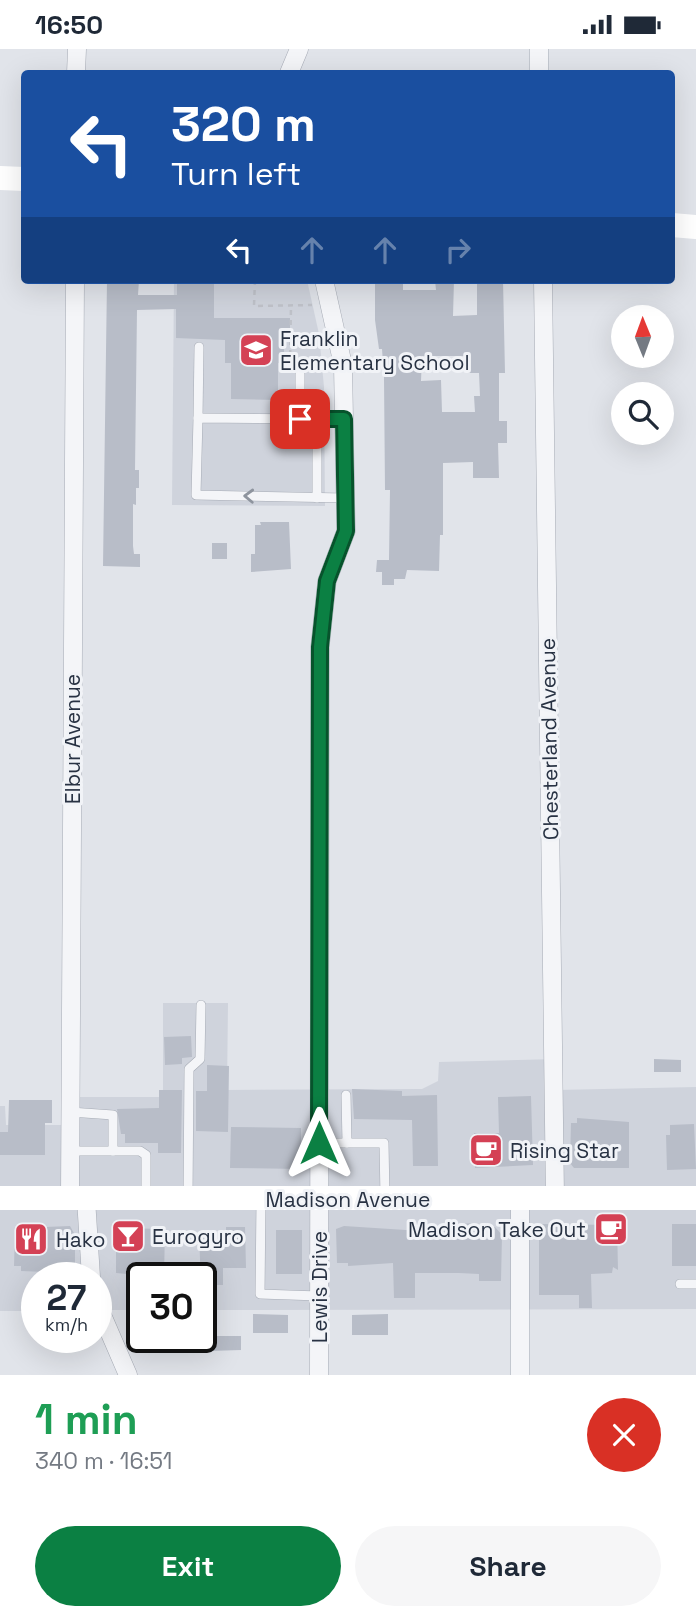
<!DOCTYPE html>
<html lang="en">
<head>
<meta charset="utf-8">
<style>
	:root { --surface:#fff; --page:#f6f6f7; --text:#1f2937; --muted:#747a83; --accent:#0b8043 }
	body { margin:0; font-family:"Space Grotesk",sans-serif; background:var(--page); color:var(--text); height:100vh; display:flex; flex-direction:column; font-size:26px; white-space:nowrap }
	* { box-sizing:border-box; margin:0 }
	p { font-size:23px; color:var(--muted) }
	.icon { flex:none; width:38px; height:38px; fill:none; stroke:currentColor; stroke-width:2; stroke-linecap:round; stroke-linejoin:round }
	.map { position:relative; height:1326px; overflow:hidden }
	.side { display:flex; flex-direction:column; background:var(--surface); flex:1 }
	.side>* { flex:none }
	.guide { position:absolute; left:21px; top:21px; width:654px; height:214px; border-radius:7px; box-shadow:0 7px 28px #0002; background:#1a4fa0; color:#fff; overflow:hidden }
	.needle { width:46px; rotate:359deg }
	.tools { position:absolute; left:611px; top:256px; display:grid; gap:14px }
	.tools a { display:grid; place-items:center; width:63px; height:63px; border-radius:50%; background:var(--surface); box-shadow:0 7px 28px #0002; font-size:35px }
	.speed { position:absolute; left:21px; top:1213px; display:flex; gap:14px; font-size:35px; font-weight:700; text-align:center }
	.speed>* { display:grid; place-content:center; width:91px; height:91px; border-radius:50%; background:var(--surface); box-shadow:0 7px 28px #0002; line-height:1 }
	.speed small { font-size:18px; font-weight:400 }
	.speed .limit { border:4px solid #111; border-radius:10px; background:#fff; color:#111 }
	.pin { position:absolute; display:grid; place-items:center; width:60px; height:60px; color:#fff; margin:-30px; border-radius:14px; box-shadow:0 4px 10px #0006 }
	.me { position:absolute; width:77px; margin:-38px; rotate:0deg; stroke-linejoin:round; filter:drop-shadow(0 0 5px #0008) }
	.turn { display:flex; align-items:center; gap:24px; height:147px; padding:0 35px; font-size:32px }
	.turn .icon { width:91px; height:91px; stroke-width:2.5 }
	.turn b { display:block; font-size:49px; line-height:60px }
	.lanes { display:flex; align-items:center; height:66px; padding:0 35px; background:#0003; justify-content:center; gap:35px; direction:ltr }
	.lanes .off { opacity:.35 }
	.round { display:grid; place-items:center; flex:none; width:74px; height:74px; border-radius:37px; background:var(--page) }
	.summary { display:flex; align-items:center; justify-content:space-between; height:119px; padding:0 35px }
	h1 { font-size:42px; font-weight:700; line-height:52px; color:#1e9e55 }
	.button { display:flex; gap:14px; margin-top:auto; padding:14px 35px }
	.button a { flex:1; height:80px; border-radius:42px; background:var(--accent); color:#fff; font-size:28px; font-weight:700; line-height:80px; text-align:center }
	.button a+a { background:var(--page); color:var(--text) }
	.status { display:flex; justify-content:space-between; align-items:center; height:49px; padding:0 35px; background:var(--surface); direction:ltr }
	.status svg { height:19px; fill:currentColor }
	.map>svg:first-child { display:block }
	.built { fill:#cfd3dc }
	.building { fill:#b8bdc8; fill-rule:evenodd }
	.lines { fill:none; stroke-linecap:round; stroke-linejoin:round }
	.lane-casing { stroke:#a6abb5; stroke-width:10 }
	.street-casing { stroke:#a6abb5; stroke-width:19 }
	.path { stroke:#bfc2c9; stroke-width:2.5; stroke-dasharray:5 5; stroke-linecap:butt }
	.lane { stroke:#f4f5f8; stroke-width:9 }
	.street { stroke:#f4f5f8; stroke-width:18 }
	.secondary { stroke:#fff; stroke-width:24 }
	.oneway { stroke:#8e949e }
	.route-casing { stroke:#07532c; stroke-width:18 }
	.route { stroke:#0b8043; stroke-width:12 }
	.labels { text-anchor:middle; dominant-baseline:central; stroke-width:6; stroke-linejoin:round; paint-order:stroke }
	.poi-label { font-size:21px; fill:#283243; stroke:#f1f3f7; text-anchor:start }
	.street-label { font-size:21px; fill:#283243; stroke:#f1f3f7 }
</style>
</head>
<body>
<div class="status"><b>16:50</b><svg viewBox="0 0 49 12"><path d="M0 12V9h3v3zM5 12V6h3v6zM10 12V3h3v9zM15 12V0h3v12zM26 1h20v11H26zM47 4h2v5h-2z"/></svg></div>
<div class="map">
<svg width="696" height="1326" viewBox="0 0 696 1326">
	<rect width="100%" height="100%" fill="#e1e4ea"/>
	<g class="built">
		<path d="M 174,231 L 307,231 L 319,285 L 324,338 L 325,457 L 172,456 Z"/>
		<path d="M 163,954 L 228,954 L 227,1041 L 422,1040 L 438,1032 L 439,1013 L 557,1010 L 557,1041 L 696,1038 L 696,1260 L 201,1261 L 201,1228 L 142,1228 L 142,1261 L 96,1261 L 96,1228 L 37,1228 L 37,1262 L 0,1262 L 0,1057 L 5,1057 L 6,1076 L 73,1076 L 74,1048 L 163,1048 Z"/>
	</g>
	<g class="building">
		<path d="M 107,231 L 139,231 L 138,246 L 177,246 L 177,231 L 214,231 L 214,269 L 290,269 L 290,292 L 284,291 L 284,315 L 278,314 L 278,351 L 231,350 L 231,314 L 225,314 L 225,291 L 176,289 L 176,260 L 137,261 L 135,421 L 139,421 L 139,439 L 136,439 L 136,456 L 133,455 L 133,497 L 134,505 L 140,505 L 140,518 L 103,517 Z"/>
		<path d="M 375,231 L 403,231 L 403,241 L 436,241 L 435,231 L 454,231 L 453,267 L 477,266 L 477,231 L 503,231 L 505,324 L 499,324 L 499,372 L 507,372 L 507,394 L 498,394 L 499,429 L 473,429 L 473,413 L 443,414 L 443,486 L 440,486 L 439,522 L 407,521 L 405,530 L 394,530 L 394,536 L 382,536 L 382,523 L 376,523 L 377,511 L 389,511 L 390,441 L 385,441 L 384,329 L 382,300 L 379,300 L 375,271 ZM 422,307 L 468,307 L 468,324 L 479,324 L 480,347 L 474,347 L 475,363 L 442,363 L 441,331 L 421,332 Z"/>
		<path d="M 260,473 L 289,473 L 291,520 L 251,523 L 251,505 L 255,505 L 255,476 L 261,476 Z"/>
		<rect x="212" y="494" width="15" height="16"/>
		<path d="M 191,987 L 192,1008 L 182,1009 L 182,1015 L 165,1016 L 164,988 Z"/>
		<path d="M 654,1010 L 681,1011 L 681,1023 L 654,1023 Z"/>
		<path d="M 207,1016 L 229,1017 L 228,1083 L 196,1082 L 196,1042 L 207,1042 Z"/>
		<path d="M 352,1040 L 402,1042 L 402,1047 L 437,1046 L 438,1117 L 413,1117 L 412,1071 L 354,1070 Z"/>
		<path d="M 159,1041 L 182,1041 L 181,1104 L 158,1104 L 158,1094 L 125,1094 L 125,1085 L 121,1085 L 117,1060 L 159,1059 Z"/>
		<path d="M 531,1047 L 533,1116 L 475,1119 L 474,1084 L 499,1084 L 498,1048 Z"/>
		<path d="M 9,1051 L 52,1051 L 52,1074 L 45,1074 L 45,1106 L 0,1106 L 0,1083 L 8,1083 Z"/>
		<path d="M 577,1069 L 629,1073 L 629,1119 L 574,1119 L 570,1114 L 571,1074 L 577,1074 Z"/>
		<path d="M 694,1075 L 696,1120 L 667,1121 L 666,1086 L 670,1086 L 670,1076 Z"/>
		<path d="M 231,1078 L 301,1079 L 301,1120 L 230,1119 Z"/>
		<path d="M 474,1174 L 474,1177 L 495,1178 L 502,1186 L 501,1232 L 479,1232 L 479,1225 L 459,1224 L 415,1224 L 415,1249 L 394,1249 L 393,1214 L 348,1217 L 348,1214 L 337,1214 L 336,1180 L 344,1177 L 421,1182 L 421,1178 Z"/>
		<path d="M 539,1175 L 617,1176 L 618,1221 L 613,1218 L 612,1224 L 591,1225 L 592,1259 L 579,1259 L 579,1246 L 539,1246 Z"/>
		<rect x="672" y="1175" width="24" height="42"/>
		<path d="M 70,1177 L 75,1186 L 75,1228 L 46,1228 L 46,1223 L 21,1222 L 21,1217 L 14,1217 L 15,1182 L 45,1182 L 45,1178 Z"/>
		<path d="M 226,1178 L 245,1178 L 246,1219 L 223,1219 L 223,1236 L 201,1236 L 199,1184 L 226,1183 Z"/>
		<path d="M 116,1179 L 165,1180 L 164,1228 L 142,1228 L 142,1256 L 128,1256 L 127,1225 L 116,1224 Z"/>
		<rect x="276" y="1181" width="26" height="44"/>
		<path d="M 253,1265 L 288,1266 L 288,1284 L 253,1284 Z"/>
		<path d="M 388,1265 L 388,1286 L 352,1286 L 352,1266 Z"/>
		<path d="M 209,1287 L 241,1287 L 241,1301 L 209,1302 Z"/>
	</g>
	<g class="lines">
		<g class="lane-casing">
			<g id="lane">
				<path d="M 198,369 L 199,298"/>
				<path d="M 300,370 L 300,325"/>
				<path d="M 317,370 L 317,449"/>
				<path d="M 344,370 L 198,369 L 196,446 L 345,449"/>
				<path d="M 346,1046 L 347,1094"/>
				<path d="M 70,1063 L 113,1066 L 113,1102"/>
				<path d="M 319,1094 L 384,1094 L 385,1149"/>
				<path d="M 70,1102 L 140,1102 L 146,1106 L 146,1147"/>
				<path d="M 188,1148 L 189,1020 L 200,1010 L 201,956"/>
				<path d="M 261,1152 L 260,1245 L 319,1247"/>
				<path d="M 680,1235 L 696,1235"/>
			</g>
		</g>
		<g class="street-casing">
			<g id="street">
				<path d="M 539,0 L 539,24"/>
				<path d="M 76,24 L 77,0"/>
				<path d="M 289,24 L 299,0"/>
				<path d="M 543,231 L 555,1149"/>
				<path d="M 70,1149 L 75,231"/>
				<path d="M 86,1150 L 91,1228"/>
				<path d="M 96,1252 L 128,1326"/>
				<path d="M 319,1326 L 320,598 L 327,532 L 346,482 L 343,316 L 324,231"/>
				<path d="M 520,1326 L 520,1149"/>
			</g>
		</g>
		<g class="path">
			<path d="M 255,231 L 254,257 L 312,256"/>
			<path d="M 290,316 L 291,257"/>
			<path d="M 310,317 L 325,317"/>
		</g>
		<use href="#lane" class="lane"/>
		<use href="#street" class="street"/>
		<g class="secondary">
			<path d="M 0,129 L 24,130"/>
			<path d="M 672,176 L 696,178"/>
			<path d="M 0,1149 L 696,1149"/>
		</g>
	</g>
	<defs><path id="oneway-chevron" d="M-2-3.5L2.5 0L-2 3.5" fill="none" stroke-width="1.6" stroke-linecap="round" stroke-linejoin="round" transform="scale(1.75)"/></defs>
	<use class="oneway" href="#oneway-chevron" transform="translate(249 447) rotate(-178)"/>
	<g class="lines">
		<g class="route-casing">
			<path id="route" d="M 300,370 L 344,370 L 346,482 L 327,532 L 320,598 L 319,1094"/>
		</g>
		<use href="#route" class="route"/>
	</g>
	<defs>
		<g id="school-square" transform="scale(1.75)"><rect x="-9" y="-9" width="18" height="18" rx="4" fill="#d44155" stroke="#f1f3f7"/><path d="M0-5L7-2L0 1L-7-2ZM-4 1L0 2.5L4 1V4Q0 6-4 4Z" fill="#fff"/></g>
		<g id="cafe-square" transform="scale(1.75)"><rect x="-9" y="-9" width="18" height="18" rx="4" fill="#d44155" stroke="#f1f3f7"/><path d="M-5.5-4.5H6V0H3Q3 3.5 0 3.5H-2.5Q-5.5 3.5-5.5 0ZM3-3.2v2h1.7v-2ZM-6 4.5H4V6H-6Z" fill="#fff"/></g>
		<g id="bar-square" transform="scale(1.75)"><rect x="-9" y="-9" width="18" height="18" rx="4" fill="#d44155" stroke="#f1f3f7"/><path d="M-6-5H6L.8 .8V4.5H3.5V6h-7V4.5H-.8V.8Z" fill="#fff"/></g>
		<g id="restaurant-square" transform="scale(1.75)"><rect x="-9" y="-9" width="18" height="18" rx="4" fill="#d44155" stroke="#f1f3f7"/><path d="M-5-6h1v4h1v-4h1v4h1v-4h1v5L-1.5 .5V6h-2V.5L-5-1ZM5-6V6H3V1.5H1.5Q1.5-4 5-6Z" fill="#fff"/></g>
	</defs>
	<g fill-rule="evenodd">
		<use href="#school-square" x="256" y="301"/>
		<use href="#cafe-square" x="486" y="1101"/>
		<use href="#cafe-square" x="611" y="1180"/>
		<use href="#bar-square" x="128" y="1187"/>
		<use href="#restaurant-square" x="31" y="1190"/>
	</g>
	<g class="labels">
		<g class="poi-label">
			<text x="280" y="289">Franklin<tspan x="280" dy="24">Elementary School</tspan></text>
			<text x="510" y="1101">Rising Star</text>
			<text x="586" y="1180" text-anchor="end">Madison Take Out</text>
			<text x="152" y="1187">Eurogyro</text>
			<text x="56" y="1190">Hako</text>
		</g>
		<g class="street-label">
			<text transform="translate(72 690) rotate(-90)">Elbur Avenue</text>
			<text transform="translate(549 690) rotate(-91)">Chesterland Avenue</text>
			<text x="348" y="1150">Madison Avenue</text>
			<text transform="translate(319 1238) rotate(-90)">Lewis Drive</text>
		</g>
	</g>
</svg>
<div class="tools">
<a><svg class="needle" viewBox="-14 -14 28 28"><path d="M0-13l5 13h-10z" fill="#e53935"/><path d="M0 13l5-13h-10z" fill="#747a83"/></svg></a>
<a><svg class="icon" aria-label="search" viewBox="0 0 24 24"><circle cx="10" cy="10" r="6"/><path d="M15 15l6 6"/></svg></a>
</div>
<div class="speed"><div>27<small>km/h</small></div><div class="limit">30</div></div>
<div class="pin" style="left:300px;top:370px;background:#d93025"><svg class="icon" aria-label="arrive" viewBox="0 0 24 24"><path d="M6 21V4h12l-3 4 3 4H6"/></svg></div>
<svg class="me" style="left:319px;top:1094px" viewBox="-20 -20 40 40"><path d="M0-17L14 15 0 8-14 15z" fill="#0b8043" stroke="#fff" stroke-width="4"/></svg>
<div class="guide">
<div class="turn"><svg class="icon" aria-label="left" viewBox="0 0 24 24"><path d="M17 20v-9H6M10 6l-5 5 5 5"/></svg><div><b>320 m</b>Turn left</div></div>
<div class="lanes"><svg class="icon" aria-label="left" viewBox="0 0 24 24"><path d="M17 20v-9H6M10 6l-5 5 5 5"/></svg><svg class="icon off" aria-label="ahead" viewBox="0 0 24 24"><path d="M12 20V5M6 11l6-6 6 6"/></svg><svg class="icon off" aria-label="ahead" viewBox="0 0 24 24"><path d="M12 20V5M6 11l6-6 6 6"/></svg><svg class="icon off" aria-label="right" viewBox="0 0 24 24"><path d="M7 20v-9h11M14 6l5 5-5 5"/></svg></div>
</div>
</div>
<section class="side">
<div class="summary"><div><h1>1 min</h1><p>340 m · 16:51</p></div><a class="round" style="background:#d93025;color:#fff"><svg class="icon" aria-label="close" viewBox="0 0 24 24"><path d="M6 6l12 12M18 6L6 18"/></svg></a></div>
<div class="button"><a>Exit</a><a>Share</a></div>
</section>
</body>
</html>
